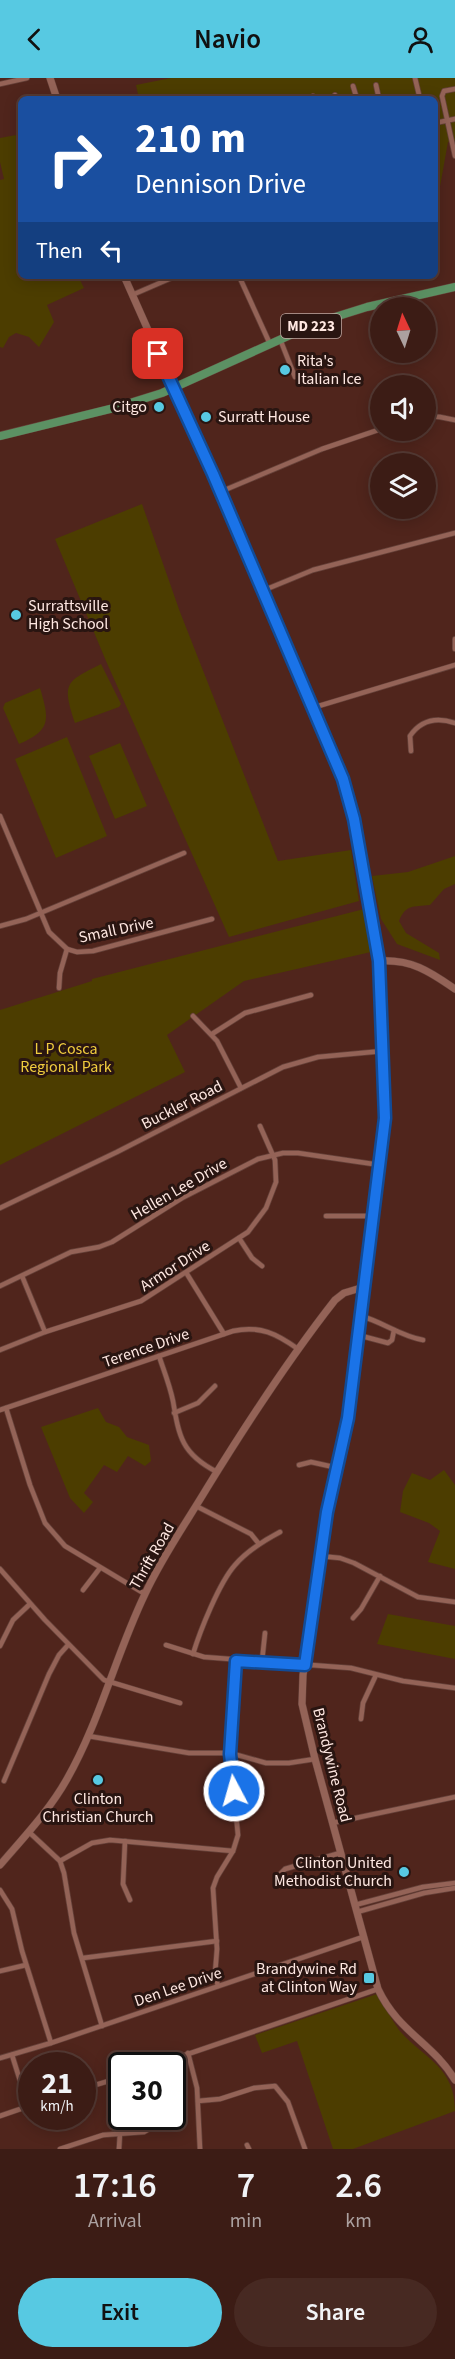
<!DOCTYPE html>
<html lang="en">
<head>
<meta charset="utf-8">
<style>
	:root { --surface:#3c1c15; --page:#472922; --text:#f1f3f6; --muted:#aca1a0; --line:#553a34; --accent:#57c9e2 }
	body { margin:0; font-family:"Source Sans 3",sans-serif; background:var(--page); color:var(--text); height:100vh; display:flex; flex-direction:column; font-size:22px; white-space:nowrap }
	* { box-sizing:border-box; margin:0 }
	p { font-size:20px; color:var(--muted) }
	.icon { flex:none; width:33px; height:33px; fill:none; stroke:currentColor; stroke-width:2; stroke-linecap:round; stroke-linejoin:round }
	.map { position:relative; height:2071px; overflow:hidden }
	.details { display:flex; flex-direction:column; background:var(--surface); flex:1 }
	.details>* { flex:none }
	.hud { position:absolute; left:18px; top:18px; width:420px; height:183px; border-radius:9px; box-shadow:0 3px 15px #0003,0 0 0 2px var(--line); background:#1a4fa0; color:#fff; overflow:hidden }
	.needle { width:39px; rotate:356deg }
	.buttons { position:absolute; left:370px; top:219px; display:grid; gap:12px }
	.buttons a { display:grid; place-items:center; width:66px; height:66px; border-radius:50%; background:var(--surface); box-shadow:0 3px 15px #0003,0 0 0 2px var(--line); font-size:30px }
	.speed { position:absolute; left:18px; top:1974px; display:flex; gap:12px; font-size:30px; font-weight:700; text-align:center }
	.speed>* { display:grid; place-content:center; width:78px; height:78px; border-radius:50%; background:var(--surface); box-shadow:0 3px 15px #0003,0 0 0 2px var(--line); line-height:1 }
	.speed small { font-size:15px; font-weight:400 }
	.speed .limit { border:3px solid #111; border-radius:9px; background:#fff; color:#111 }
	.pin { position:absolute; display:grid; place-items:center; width:51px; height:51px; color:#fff; margin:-26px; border-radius:12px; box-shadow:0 3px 9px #0006 }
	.me { position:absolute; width:66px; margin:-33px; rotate:354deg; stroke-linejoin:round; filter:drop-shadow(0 0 4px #0008) }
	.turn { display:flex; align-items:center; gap:21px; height:126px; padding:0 18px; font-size:27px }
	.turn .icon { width:78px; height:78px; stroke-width:2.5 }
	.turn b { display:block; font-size:42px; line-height:51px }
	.then { display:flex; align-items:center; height:57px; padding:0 18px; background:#0003; gap:12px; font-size:22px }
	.eta { display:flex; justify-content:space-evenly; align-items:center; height:102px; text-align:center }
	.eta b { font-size:36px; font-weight:600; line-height:42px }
	.primary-button { display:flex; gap:12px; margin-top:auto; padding:12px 18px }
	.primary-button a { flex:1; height:69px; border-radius:36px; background:var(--accent); color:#111; font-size:24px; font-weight:600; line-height:69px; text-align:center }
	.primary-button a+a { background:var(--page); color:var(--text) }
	header { display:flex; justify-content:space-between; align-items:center; height:78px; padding:0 18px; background:var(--accent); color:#111; font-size:27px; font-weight:600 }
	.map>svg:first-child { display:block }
	.green { fill:#4c3d00 }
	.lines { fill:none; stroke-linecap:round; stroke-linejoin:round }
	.street-casing { stroke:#654139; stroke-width:6 }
	.secondary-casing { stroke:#654139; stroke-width:8 }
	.primary-casing { stroke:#654139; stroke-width:9 }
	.street { stroke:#946357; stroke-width:4.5 }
	.secondary { stroke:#946357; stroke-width:7 }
	.primary { stroke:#5c9163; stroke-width:8 }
	.route-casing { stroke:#114b97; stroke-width:15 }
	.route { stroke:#1a73e8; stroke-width:10 }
	.poi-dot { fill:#57c9e2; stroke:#291511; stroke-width:2 }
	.labels { text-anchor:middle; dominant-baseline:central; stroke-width:6; stroke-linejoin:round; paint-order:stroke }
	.shield { fill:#291511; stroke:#bfa9a3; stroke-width:1.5 }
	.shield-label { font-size:15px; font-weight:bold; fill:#ffe8e2 }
	.poi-label { font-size:16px; fill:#ffe8e2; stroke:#291511; text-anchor:start }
	.street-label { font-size:16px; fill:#ffe8e2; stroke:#291511 }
	.park-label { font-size:16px; fill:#f1cd3e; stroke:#291511 }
</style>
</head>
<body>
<header><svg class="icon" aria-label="back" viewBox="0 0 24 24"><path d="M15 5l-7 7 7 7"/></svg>Navio<svg class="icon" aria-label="person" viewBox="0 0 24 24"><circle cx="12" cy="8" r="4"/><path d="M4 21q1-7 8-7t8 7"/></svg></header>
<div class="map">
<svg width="455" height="2071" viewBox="0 0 455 2071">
	<rect width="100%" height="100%" fill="#50251c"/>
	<g class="green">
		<path d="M 171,0 L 455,0 L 455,63 L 448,64 L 439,114 L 435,115 L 435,21 L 139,21 L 136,7 Z"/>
		<path d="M 16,57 L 21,69 L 21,198 L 78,198 L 84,210 L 47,227 L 54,244 L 39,269 L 29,259 L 16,255 L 9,259 L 3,270 L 0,269 L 0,102 L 4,101 L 0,84 L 0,60 Z"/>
		<path d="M 142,426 L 180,534 L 278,783 L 351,772 L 359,823 L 229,859 L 106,583 L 55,461 Z"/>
		<path d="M 101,586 L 121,626 L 119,629 L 75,645 C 62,605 65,604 101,586 Z"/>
		<path d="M 40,610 C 49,641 52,652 19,666 L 3,630 L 5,625 Z"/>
		<path d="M 67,659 L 107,758 L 56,780 L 15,681 Z"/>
		<path d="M 120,665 L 147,728 L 115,741 L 89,678 Z"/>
		<path d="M 455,778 L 455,806 L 444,811 L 430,827 C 413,829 406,826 399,843 L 406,855 L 439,875 L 440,882 L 397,866 L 381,841 L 372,798 L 408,794 Z"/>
		<path d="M 364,831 L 371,874 L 244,903 L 167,957 L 185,994 L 0,1087 L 0,932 L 92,903 L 92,901 Z"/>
		<path d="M 98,1330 L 106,1344 L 119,1349 L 127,1359 L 149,1367 L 151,1383 L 145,1388 L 128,1378 L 117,1394 L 104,1387 L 84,1415 L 93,1424 L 84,1435 L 70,1420 L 41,1349 Z"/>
		<path d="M 444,1392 L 455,1407 L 455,1491 L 428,1484 L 440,1453 L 429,1445 L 400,1434 L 403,1413 L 412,1395 L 430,1402 Z"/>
		<path d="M 388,1536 L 455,1548 L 455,1581 L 377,1566 Z"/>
		<path d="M 377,1916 C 384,1927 391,1941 399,1952 C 424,1981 455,1988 455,2033 L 353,2071 L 333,2071 L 297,1963 L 262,1975 L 255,1957 Z"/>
	</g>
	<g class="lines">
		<g class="street-casing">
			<g id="street">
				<path d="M 415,0 L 420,21"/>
				<path d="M 0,6 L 27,0"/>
				<path d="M 376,7 L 379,21"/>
				<path d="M 353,8 L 357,21"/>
				<path d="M 455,11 L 444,13 L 442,18 L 455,78"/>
				<path d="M 335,17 L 336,21"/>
				<path d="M 313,18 L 314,21"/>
				<path d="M 435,45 L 455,41"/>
				<path d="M 239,198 L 270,266"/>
				<path d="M 132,217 L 176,198"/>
				<path d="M 280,261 L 295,299"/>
				<path d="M 426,338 L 440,339 L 455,342"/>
				<path d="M 220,414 L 322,371 L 381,351"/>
				<path d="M 262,513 L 313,492 L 455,455"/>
				<path d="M 455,561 L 455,571"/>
				<path d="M 312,630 L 455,587"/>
				<path d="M 411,673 L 410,658 C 421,642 437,639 455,645"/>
				<path d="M 0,738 L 49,854 L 67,871 L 77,874 L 93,873 L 212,841"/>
				<path d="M 0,848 L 26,841 L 184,775"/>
				<path d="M 59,910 L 60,895 L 67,871"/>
				<path d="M 193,938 L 217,963 L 241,1010"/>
				<path d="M 212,956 L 245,935 L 311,917"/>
				<path d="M 0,1130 L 117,1074 L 283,989 L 318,979 L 383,973"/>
				<path d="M 326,1138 L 374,1138"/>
				<path d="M 239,1160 L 252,1180 L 262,1188"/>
				<path d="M 187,1196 L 224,1256"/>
				<path d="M 22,1198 L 45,1254"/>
				<path d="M 0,1208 L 71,1174 L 99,1169 L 112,1164 L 182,1120 L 258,1081 L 283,1075 L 298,1075 L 380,1087"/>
				<path d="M 361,1238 C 383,1244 400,1258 423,1262"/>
				<path d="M 358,1257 L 388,1265 L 392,1262 L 394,1252"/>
				<path d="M 0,1272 L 45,1254 L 141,1223 L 248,1154 L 266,1130 L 276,1104 L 275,1082 L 260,1048"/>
				<path d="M 159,1278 C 164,1293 170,1308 173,1323 C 179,1359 182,1376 217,1394"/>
				<path d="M 6,1330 L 30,1407 L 45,1445 L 65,1468 L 145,1516"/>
				<path d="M 0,1332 L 233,1253 C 260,1247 277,1256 298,1271"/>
				<path d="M 174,1335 L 198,1325 L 215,1308"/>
				<path d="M 299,1387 L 311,1384 L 338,1390"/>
				<path d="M 196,1428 L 251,1456 L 259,1466"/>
				<path d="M 320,1478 L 340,1480 L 354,1485 L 418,1519 L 455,1524"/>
				<path d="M 0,1491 L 45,1542 L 104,1602 L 180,1625"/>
				<path d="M 83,1512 L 100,1490"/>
				<path d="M 353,1540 L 361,1531 L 380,1498"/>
				<path d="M 166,1567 L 204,1579 L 351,1590 L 403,1603 L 455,1610"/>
				<path d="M 0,1568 L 13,1542 L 30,1526"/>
				<path d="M 193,1576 C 200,1553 219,1505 235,1487 C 247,1473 263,1463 280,1454"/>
				<path d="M 262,1583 L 265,1555"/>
				<path d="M 361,1641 L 363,1625 L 376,1597"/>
				<path d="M 88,1658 L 189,1675 L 230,1675 L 266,1685 L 289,1685 L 315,1681"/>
				<path d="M 4,1703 L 49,1596 L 59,1577 L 68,1567"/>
				<path d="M 332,1745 L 455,1719"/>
				<path d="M 29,1754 L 60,1783 L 64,1795 L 74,1855 L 102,1948"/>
				<path d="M 125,1763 L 123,1806 L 130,1822"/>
				<path d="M 60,1783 L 92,1765 L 110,1762 L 233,1773"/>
				<path d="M 279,1797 L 285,1791 L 340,1775"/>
				<path d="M 0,1812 L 12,1831 L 22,1873 L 51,1965"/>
				<path d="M 355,1827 L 423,1809 L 455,1805"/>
				<path d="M 357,1834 L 424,1815 L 455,1810"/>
				<path d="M 83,1880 L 217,1863"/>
				<path d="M 0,1893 L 26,1887"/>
				<path d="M 218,1908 L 215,1896 L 217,1871 L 213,1810 L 217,1799 L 233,1773 L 238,1757 L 230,1675 L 236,1583"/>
				<path d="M 188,1975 L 197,2010 L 200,2071"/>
				<path d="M 12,1977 L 28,2028"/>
				<path d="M 0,1980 L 51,1965 L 363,1859"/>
				<path d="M 153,1988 L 378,1911"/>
				<path d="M 116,2001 L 120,2055 L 119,2071"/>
				<path d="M 82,2011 L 122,1999"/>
				<path d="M 198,2023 L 220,2021 L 254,2010 L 275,2008 L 288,2024 L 305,2071"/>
				<path d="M 0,2038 L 32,2027"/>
				<path d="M 247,2067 L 249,2071"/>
				<path d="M 60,2071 L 103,2057 L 144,2054 L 149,2051"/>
			</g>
		</g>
		<g class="secondary-casing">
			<g id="secondary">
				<path d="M 50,0 L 57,21"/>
				<path d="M 124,198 L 220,414 L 343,701 L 354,741 L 379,883 L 385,1039 L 348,1340 L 327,1434 L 303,1597 L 302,1626 L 315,1681 L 378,1911 C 398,1954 433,1965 455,2002"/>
				<path d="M 379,883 C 411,881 429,893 455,911"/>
				<path d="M 0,1787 C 24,1759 49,1733 67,1701 C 100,1643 116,1576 145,1516 C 162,1479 186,1445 207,1410 C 247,1345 288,1282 335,1222 L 344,1215 L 364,1209"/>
			</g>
		</g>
		<g class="primary-casing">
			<path id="primary" d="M 0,358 L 114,330 L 162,315 L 319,244 L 367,229 L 455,209"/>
		</g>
		<use href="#street" class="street"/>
		<use href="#secondary" class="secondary"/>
		<use href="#primary" class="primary"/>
	</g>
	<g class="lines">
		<g class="route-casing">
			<path id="route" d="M 158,276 L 213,396 L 343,701 L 354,741 L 379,883 L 385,1040 L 348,1340 L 327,1434 L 305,1587 L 236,1583 L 230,1676 L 234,1713"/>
		</g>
		<use href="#route" class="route"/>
	</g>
	<g class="poi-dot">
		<circle cx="285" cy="292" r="6"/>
		<circle cx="159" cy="329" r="6"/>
		<circle cx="206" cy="339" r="6"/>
		<circle cx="16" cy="537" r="6"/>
		<circle cx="98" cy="1702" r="6"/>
		<circle cx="404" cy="1794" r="6"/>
		<rect x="363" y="1894" width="12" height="12" rx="3"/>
	</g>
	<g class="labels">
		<rect class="shield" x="281" y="236" width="60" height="24" rx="4.5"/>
		<g class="shield-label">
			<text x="311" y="248">MD 223</text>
		</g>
		<g class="poi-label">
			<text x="297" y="283">Rita's<tspan x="297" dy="18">Italian Ice</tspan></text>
			<text x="147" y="329" text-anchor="end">Citgo</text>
			<text x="218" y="339">Surratt House</text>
			<text x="28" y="528">Surrattsville<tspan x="28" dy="18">High School</tspan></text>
			<text x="98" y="1721" text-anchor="middle">Clinton<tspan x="98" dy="18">Christian Church</tspan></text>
			<text x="392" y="1785" text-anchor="end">Clinton United<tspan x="392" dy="18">Methodist Church</tspan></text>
			<text x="357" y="1891" text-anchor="end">Brandywine Rd<tspan x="357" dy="18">at Clinton Way</tspan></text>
		</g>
		<g class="street-label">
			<text transform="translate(116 852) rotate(-12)">Small Drive</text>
			<text transform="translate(182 1027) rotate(-27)">Buckler Road</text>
			<text transform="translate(179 1111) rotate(-30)">Hellen Lee Drive</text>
			<text transform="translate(175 1188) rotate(-33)">Armor Drive</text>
			<text transform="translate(146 1270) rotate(-19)">Terence Drive</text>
			<text transform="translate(152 1478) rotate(-60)">Thrift Road</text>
			<text transform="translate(332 1687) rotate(76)">Brandywine Road</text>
			<text transform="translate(178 1909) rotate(-19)">Den Lee Drive</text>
		</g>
		<g class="park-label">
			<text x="66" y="971">L P Cosca<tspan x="66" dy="18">Regional Park</tspan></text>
		</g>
	</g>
</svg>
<div class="buttons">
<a><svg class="needle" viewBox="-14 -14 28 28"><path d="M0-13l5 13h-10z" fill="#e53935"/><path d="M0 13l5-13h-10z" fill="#aca1a0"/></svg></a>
<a><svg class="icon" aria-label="sound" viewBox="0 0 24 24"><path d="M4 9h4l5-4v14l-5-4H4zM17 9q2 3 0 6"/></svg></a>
<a><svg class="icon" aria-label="layers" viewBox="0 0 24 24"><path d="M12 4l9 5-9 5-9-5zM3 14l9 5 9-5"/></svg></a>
</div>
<div class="speed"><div>21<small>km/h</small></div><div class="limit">30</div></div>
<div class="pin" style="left:158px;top:276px;background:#d93025"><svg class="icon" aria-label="arrive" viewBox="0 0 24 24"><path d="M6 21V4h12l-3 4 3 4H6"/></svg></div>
<svg class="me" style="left:234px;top:1713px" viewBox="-20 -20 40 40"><circle r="17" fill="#1a73e8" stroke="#fff" stroke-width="3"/><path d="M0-11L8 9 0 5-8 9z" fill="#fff"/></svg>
<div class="hud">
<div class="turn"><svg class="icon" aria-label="right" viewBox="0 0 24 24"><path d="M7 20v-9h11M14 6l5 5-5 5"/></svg><div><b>210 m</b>Dennison Drive</div></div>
<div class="then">Then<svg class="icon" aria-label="left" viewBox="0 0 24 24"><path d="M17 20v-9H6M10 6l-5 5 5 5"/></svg></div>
</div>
</div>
<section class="details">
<div class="eta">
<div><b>17:16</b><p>Arrival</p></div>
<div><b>7</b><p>min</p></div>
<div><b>2.6</b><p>km</p></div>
</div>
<div class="primary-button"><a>Exit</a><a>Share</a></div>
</section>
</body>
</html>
